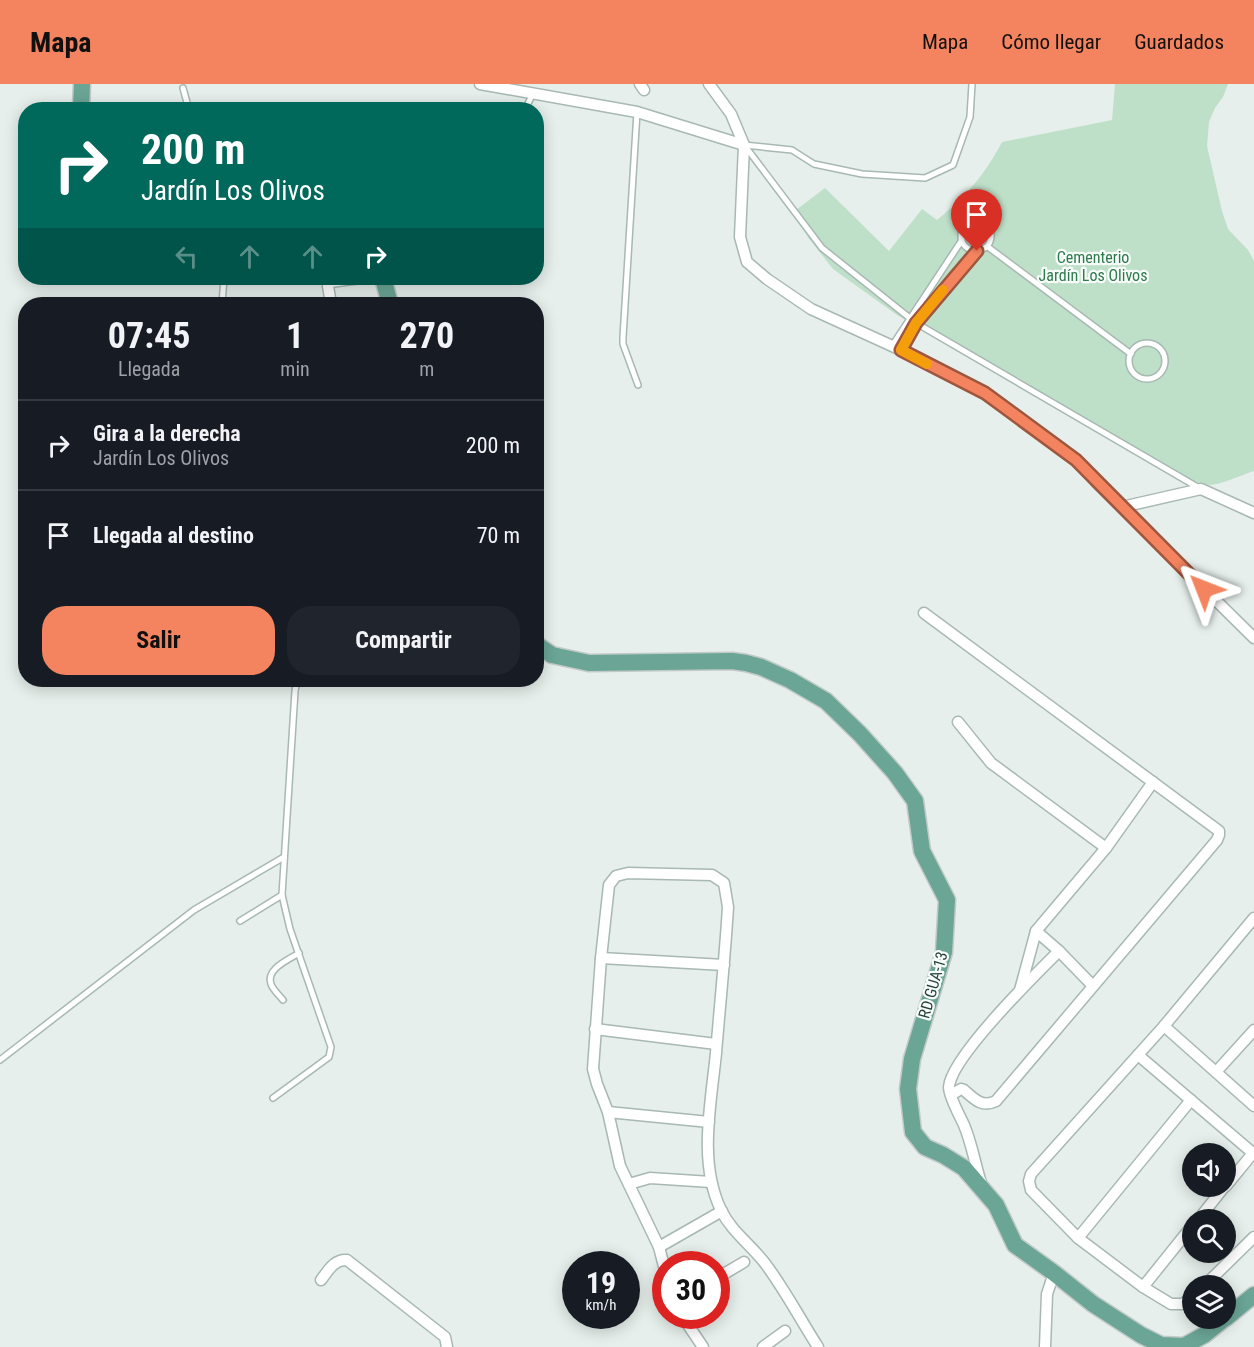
<!DOCTYPE html>
<html lang="es">
<head>
<meta charset="utf-8">
<style>
	:root { --surface:#171b24; --page:#20242c; --text:#f1f3f6; --muted:#9ea1a6; --line:#363941; --accent:#f4845f }
	body { margin:0; font-family:"Roboto Condensed",sans-serif; background:var(--page); color:var(--text); height:100vh; display:flex; flex-direction:column; font-size:22px; white-space:nowrap }
	* { box-sizing:border-box; margin:0 }
	p { font-size:20px; color:var(--muted) }
	.icon { flex:none; width:33px; height:33px; fill:none; stroke:currentColor; stroke-width:2; stroke-linecap:round; stroke-linejoin:round }
	.map { position:relative; flex:1; overflow:hidden }
	.drawer { position:absolute; left:18px; top:213px; width:526px; height:390px; display:flex; flex-direction:column; background:var(--surface); border-radius:24px; box-shadow:0 3px 15px #0003 }
	.drawer>* { flex:none }
	.hud { position:absolute; left:18px; top:18px; width:526px; height:183px; border-radius:24px; box-shadow:0 3px 15px #0003; background:#00695c; color:#fff; overflow:hidden }
	.fabs { position:absolute; left:1182px; top:1059px; display:grid; gap:12px }
	.fabs a { display:grid; place-items:center; width:54px; height:54px; border-radius:50%; background:var(--surface); box-shadow:0 3px 15px #0003; font-size:30px }
	.speed { position:absolute; left:562px; top:1167px; display:flex; gap:12px; font-size:30px; font-weight:700; text-align:center }
	.speed>* { display:grid; place-content:center; width:78px; height:78px; border-radius:50%; background:var(--surface); box-shadow:0 3px 15px #0003; line-height:1 }
	.speed small { font-size:15px; font-weight:400 }
	.speed .limit { border:9px solid #d22; background:#fff; color:#111 }
	.pin { position:absolute; display:grid; place-items:center; width:51px; height:51px; color:#fff; margin:-62px -26px; border-radius:50% 50% 50% 0; rotate:-45deg; box-shadow:0 0 6px #0007 }
	.pin .icon { rotate:45deg }
	.me { position:absolute; width:66px; margin:-33px; rotate:315deg; stroke-linejoin:round; filter:drop-shadow(0 0 4px #0008) }
	.turn { display:flex; align-items:center; gap:21px; height:126px; padding:0 24px; font-size:27px }
	.turn .icon { width:78px; height:78px; stroke-width:2.5 }
	.turn b { display:block; font-size:42px; line-height:51px }
	.lanes { display:flex; align-items:center; height:57px; padding:0 24px; background:#0003; justify-content:center; gap:30px; direction:ltr }
	.lanes .off { opacity:.35 }
	.eta { display:flex; justify-content:space-evenly; align-items:center; height:102px; text-align:center }
	.eta b { font-size:36px; font-weight:700; line-height:42px }
	.button { display:flex; gap:12px; margin-top:auto; padding:12px 24px }
	.button a { flex:1; height:69px; border-radius:24px; background:var(--accent); color:#111; font-size:24px; font-weight:700; line-height:69px; text-align:center }
	.button a+a { background:var(--page); color:var(--text) }
	ul { padding:0; list-style:none }
	li { display:flex; align-items:center; gap:18px; height:90px; padding:0 24px; border-top:2px solid var(--line) }
	li div { flex:1 }
	li b { display:block; font-size:22px }
	li em { font-style:normal }
	header { display:flex; align-items:center; gap:36px; box-sizing:border-box; height:84px; padding:0 30px; background:var(--accent); color:#111 }
	header strong { font-size:28px }
	nav { display:flex; gap:33px; margin-inline-start:auto; font-size:21px }
	.map>svg:first-child { display:block }
	.green { fill:#bfe0c8 }
	.lines { fill:none; stroke-linecap:round; stroke-linejoin:round }
	.lane-casing { stroke:#a8b8b2; stroke-width:8 }
	.street-casing { stroke:#a8b8b2; stroke-width:13 }
	.primary-casing { stroke:#c2cac8; stroke-width:19 }
	.lane { stroke:#fff; stroke-width:5 }
	.street { stroke:#fff; stroke-width:10 }
	.primary { stroke:#6aa596; stroke-width:16 }
	.route-casing { stroke:#9f563e; stroke-width:15 }
	.route { stroke:#f4845f; stroke-width:10 }
	.slow { stroke:#f59e0b; stroke-width:10 }
	.labels { text-anchor:middle; dominant-baseline:central; stroke-width:4.5; stroke-linejoin:round; paint-order:stroke }
	.park-label { font-size:16px; fill:#2d7a4b; stroke:#f7fbf9 }
	.street-label { font-size:16px; fill:#24423a; stroke:#f7fbf9 }
</style>
</head>
<body>
<header>
<strong>Mapa</strong>
<nav><a>Mapa</a><a>Cómo llegar</a><a>Guardados</a></nav>
</header>
<div class="map">
<svg width="1254" height="1263" viewBox="0 0 1254 1263">
	<rect width="100%" height="100%" fill="#e6efeb"/>
	<path class="green" d="M 1115,0 L 1228,0 L 1223,13 L 1215,24 L 1209,38 L 1207,62 L 1222,127 L 1228,145 L 1248,166 L 1254,177 L 1254,387 C 1242,391 1220,401 1209,401 C 1196,401 1181,391 1169,386 L 897,231 L 833,185 L 807,152 L 796,126 L 825,104 L 889,167 L 922,125 L 937,136 C 967,111 984,92 1002,58 L 1112,36 Z"/>
	<g class="lines">
		<g class="lane-casing">
			<g id="lane">
				<path d="M 183,4 L 189,26"/>
				<path d="M 525,26 L 533,9"/>
				<path d="M 637,28 L 623,253 L 623,260 L 638,301"/>
				<path d="M 744,61 L 792,66 L 814,80 L 862,90 L 925,94 L 953,81 L 970,33 L 972,0"/>
				<path d="M 745,62 L 822,164 L 916,239 L 1199,404"/>
				<circle cx="976" cy="152" r="15"/>
				<path d="M 988,163 L 1131,270"/>
				<path d="M 222,220 L 224,194"/>
				<circle cx="1147" cy="277" r="18"/>
				<path d="M 892,262 L 962,156"/>
				<path d="M 901,266 L 916,239 L 977,167"/>
				<path d="M 240,837 L 282,811"/>
				<path d="M 283,916 C 279,911 273,906 271,900 C 265,885 290,875 299,869"/>
				<path d="M 0,976 L 194,826 L 284,773"/>
				<path d="M 273,1014 L 329,973 L 331,963 L 290,845 L 282,811 L 295,607 L 297,596"/>
			</g>
		</g>
		<g class="street-casing">
			<g id="street">
				<path d="M 480,0 L 637,28 L 744,61"/>
				<path d="M 640,0 L 644,6"/>
				<path d="M 709,0 L 731,30 L 744,61 L 740,153 L 747,178 L 767,195 L 811,225 L 901,266 L 985,310 L 1076,376 L 1096,398 L 1254,554"/>
				<path d="M 331,220 L 328,202 L 330,198 L 361,194"/>
				<path d="M 1122,423 L 1201,405 L 1254,429"/>
				<path d="M 924,529 L 1219,747 L 1219,751 L 1217,756 L 996,1017 C 982,1024 974,1015 964,1006 L 961,1005 L 951,1011"/>
				<path d="M 958,638 L 991,679 L 1106,764"/>
				<path d="M 1036,847 L 1059,867 L 1093,902"/>
				<path d="M 601,874 L 724,881"/>
				<path d="M 1020,906 L 1036,847 L 1106,764 L 1153,698"/>
				<path d="M 1164,942 L 1254,1022"/>
				<path d="M 595,945 L 716,960"/>
				<path d="M 1138,971 L 1254,1070"/>
				<path d="M 1216,988 L 1254,946"/>
				<path d="M 608,1028 L 709,1038"/>
				<path d="M 981,1099 C 975,1080 972,1060 964,1041 C 960,1032 949,1013 949,1003 C 951,973 1036,890 1059,867"/>
				<path d="M 629,1100 L 650,1094 L 711,1098"/>
				<path d="M 1226,1102 L 1253,1069"/>
				<path d="M 1198,1136 L 1225,1102"/>
				<path d="M 1078,1154 L 1191,1016"/>
				<path d="M 659,1163 L 722,1127"/>
				<path d="M 666,1190 L 659,1163 L 620,1082 L 608,1028 L 597,1000 L 593,985 L 601,874 L 609,801 L 616,792 L 628,789 L 712,791 L 724,799 L 728,823 C 725,872 720,920 716,969 C 711,1020 698,1078 721,1126 C 731,1147 750,1160 764,1178 C 784,1204 800,1235 818,1263"/>
				<path d="M 717,1194 L 744,1178"/>
				<path d="M 321,1196 C 328,1187 334,1175 347,1176 L 445,1253 L 447,1263"/>
				<path d="M 1204,1202 L 1254,1153"/>
				<path d="M 1143,1203 L 1192,1142"/>
				<path d="M 1192,1212 L 1183,1220 L 1171,1220 L 1143,1203 L 1078,1154 L 1031,1106 L 1029,1097 L 1031,1090 L 1164,942 L 1254,834"/>
				<path d="M 682,1232 L 703,1263"/>
				<path d="M 763,1263 L 785,1247"/>
				<path d="M 1045,1263 L 1047,1210 L 1054,1189"/>
			</g>
		</g>
		<g class="primary-casing">
			<g id="primary">
				<path d="M 81,26 L 82,0"/>
				<path d="M 383,194 L 390,220"/>
				<path d="M 537,561 L 552,571 L 589,579 L 732,577 L 746,579 L 761,583 L 790,596 L 826,617 L 860,650 L 895,689 L 915,717 L 922,767 L 947,816 L 944,868 L 912,975 L 908,1005 L 913,1048 L 925,1063 L 943,1071 L 964,1084 L 996,1121 L 1015,1161 L 1054,1189 L 1093,1220 L 1141,1251 L 1161,1261 L 1184,1262 L 1204,1251 L 1225,1234"/>
				<path d="M 1226,1234 L 1254,1211"/>
			</g>
		</g>
		<use href="#lane" class="lane"/>
		<use href="#street" class="street"/>
		<use href="#primary" class="primary"/>
	</g>
	<g class="lines">
		<g class="route-casing">
			<path id="route" d="M 977,167 L 916,239 L 901,266 L 985,309 L 1076,376 L 1204,505"/>
		</g>
		<use href="#route" class="route"/>
		<path class="slow" d="M 927,280 L 901,266 L 916,239 L 943,206"/>
	</g>
	<g class="labels">
		<g class="park-label">
			<text x="1093" y="173">Cementerio<tspan x="1093" dy="18">Jardín Los Olivos</tspan></text>
		</g>
		<g class="street-label">
			<text transform="translate(933 901) rotate(-74)">RD GUA-13</text>
		</g>
	</g>
</svg>
<div class="fabs">
<a><svg class="icon" aria-label="sound" viewBox="0 0 24 24"><path d="M4 9h4l5-4v14l-5-4H4zM17 9q2 3 0 6"/></svg></a>
<a><svg class="icon" aria-label="search" viewBox="0 0 24 24"><circle cx="10" cy="10" r="6"/><path d="M15 15l6 6"/></svg></a>
<a><svg class="icon" aria-label="layers" viewBox="0 0 24 24"><path d="M12 4l9 5-9 5-9-5zM3 14l9 5 9-5"/></svg></a>
</div>
<div class="speed"><div>19<small>km/h</small></div><div class="limit">30</div></div>
<div class="pin" style="left:977px;top:167px;background:#d93025"><svg class="icon" aria-label="arrive" viewBox="0 0 24 24"><path d="M6 21V4h12l-3 4 3 4H6"/></svg></div>
<svg class="me" style="left:1204px;top:505px" viewBox="-20 -20 40 40"><path d="M0-17L14 15 0 8-14 15z" fill="#f4845f" stroke="#fff" stroke-width="4"/></svg>
<div class="hud">
<div class="turn"><svg class="icon" aria-label="right" viewBox="0 0 24 24"><path d="M7 20v-9h11M14 6l5 5-5 5"/></svg><div><b>200 m</b>Jardín Los Olivos</div></div>
<div class="lanes"><svg class="icon off" aria-label="left" viewBox="0 0 24 24"><path d="M17 20v-9H6M10 6l-5 5 5 5"/></svg><svg class="icon off" aria-label="ahead" viewBox="0 0 24 24"><path d="M12 20V5M6 11l6-6 6 6"/></svg><svg class="icon off" aria-label="ahead" viewBox="0 0 24 24"><path d="M12 20V5M6 11l6-6 6 6"/></svg><svg class="icon" aria-label="right" viewBox="0 0 24 24"><path d="M7 20v-9h11M14 6l5 5-5 5"/></svg></div>
</div>
<section class="drawer">
<div class="eta">
<div><b>07:45</b><p>Llegada</p></div>
<div><b>1</b><p>min</p></div>
<div><b>270</b><p>m</p></div>
</div>
<ul>
<li><svg class="icon" aria-label="right" viewBox="0 0 24 24"><path d="M7 20v-9h11M14 6l5 5-5 5"/></svg><div><b>Gira a la derecha</b><p>Jardín Los Olivos</p></div><em>200 m</em></li>
<li><svg class="icon" aria-label="arrive" viewBox="0 0 24 24"><path d="M6 21V4h12l-3 4 3 4H6"/></svg><div><b>Llegada al destino</b></div><em>70 m</em></li>
</ul>
<div class="button"><a>Salir</a><a>Compartir</a></div>
</section>
</div>
</body>
</html>
